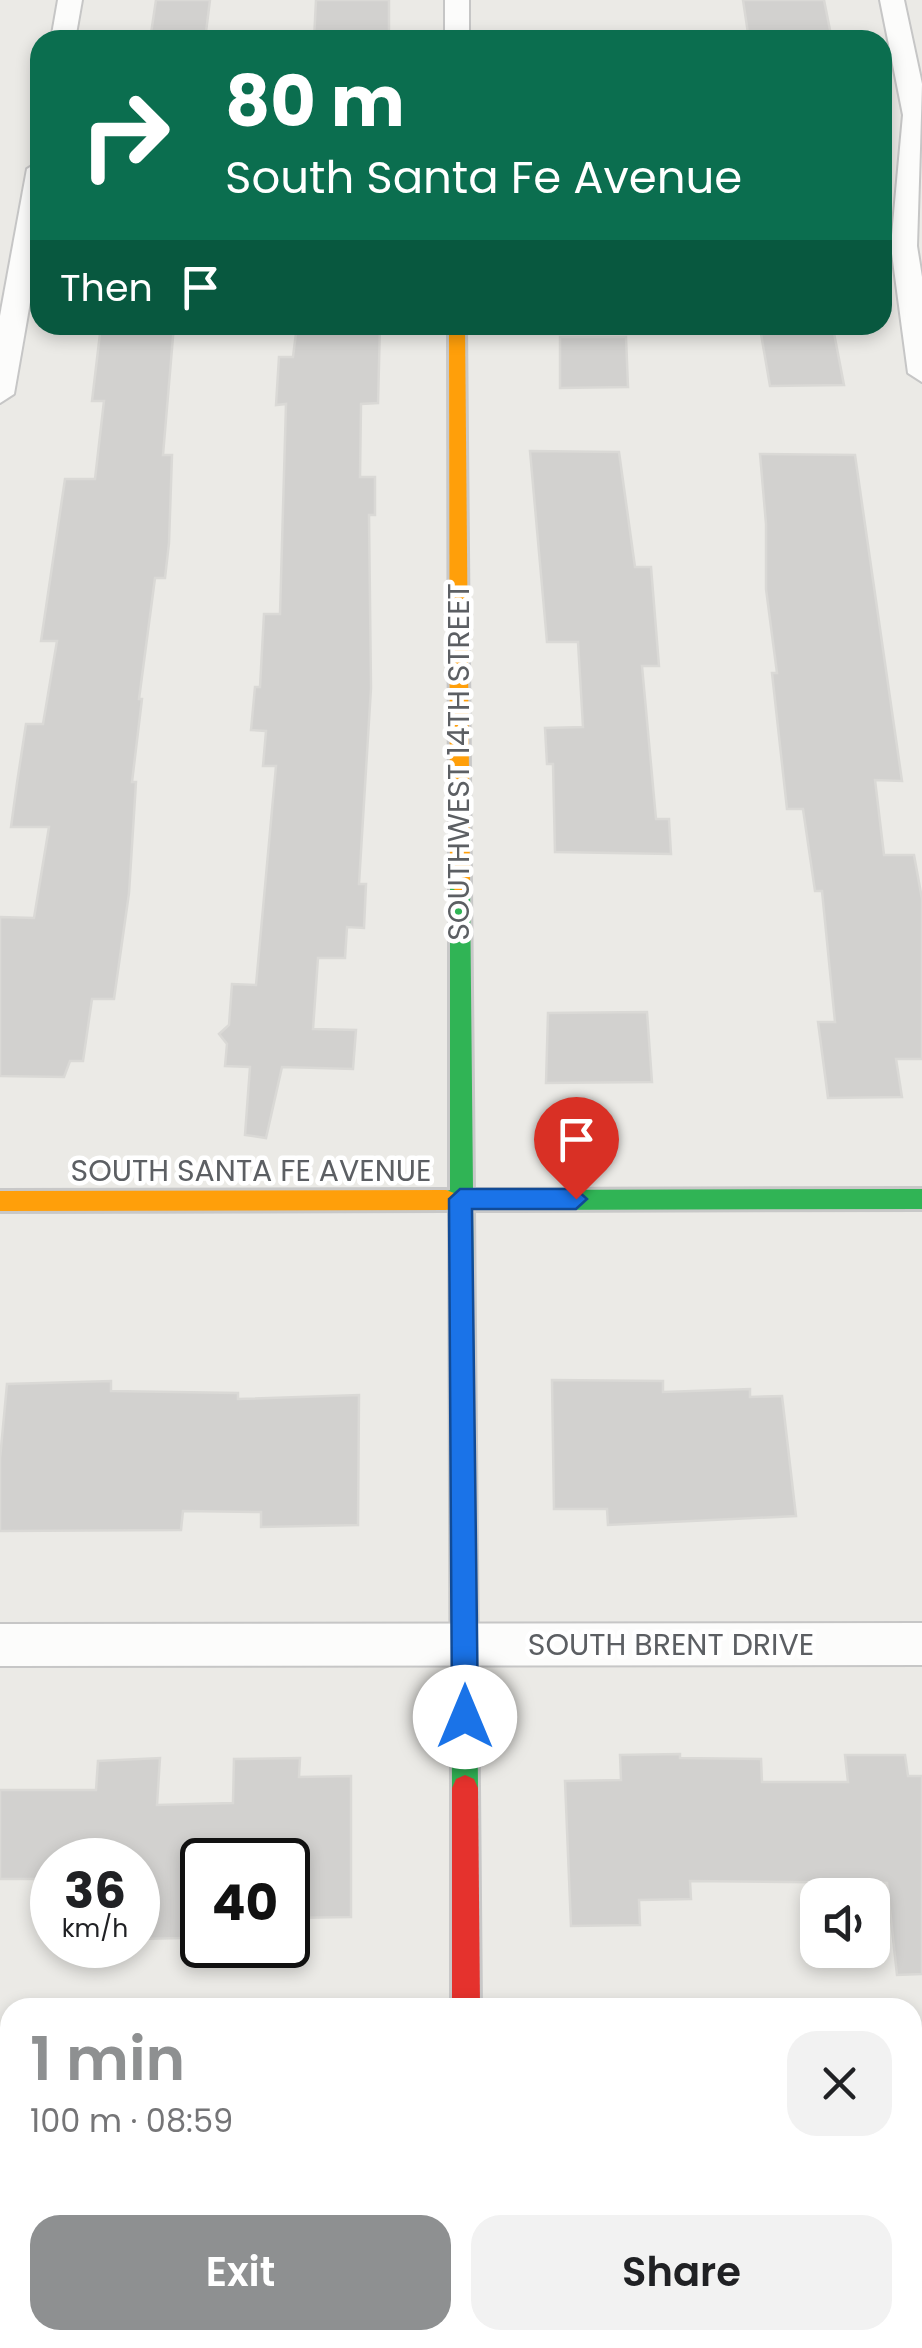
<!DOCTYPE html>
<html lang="en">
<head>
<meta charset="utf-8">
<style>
	:root { --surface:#fff; --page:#f2f2f2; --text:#202124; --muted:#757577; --accent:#8e9091 }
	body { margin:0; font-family:Poppins,sans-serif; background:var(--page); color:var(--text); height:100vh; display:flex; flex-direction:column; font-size:38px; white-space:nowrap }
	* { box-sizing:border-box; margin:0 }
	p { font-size:32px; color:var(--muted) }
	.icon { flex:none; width:55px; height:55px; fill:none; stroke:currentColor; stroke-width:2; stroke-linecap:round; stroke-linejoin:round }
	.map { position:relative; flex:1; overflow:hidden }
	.panel { position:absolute; left:0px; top:1998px; width:922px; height:352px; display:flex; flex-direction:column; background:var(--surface); border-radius:30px 30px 0 0; box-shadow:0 5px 15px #0003 }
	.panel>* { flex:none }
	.banner { position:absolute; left:30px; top:30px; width:862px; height:305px; border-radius:30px; box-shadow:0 5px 15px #0003; background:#0b6e4f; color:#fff; overflow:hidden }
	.buttons { position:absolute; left:800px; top:1878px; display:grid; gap:20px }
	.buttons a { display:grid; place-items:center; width:90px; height:90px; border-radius:20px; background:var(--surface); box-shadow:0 5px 15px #0003; font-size:50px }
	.speed { position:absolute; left:30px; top:1838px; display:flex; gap:20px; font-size:50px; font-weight:700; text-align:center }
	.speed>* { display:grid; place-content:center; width:130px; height:130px; border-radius:50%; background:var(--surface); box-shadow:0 5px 15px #0003; line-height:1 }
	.speed small { font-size:25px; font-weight:400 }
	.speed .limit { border:5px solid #111; border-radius:15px; background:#fff; color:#111 }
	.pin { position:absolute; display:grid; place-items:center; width:85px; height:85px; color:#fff; margin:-102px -42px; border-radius:50% 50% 50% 0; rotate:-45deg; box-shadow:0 0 10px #0007 }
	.pin .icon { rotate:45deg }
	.me { position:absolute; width:110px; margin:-55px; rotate:0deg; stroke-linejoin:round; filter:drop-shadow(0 0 8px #0008) }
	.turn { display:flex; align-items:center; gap:35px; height:210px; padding:0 30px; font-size:45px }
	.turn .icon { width:130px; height:130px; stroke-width:2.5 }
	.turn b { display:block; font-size:70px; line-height:85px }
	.then { display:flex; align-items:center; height:95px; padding:0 30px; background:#0003; gap:20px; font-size:38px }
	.round { display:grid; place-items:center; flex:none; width:105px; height:105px; border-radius:30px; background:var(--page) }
	.overview { display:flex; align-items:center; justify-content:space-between; height:170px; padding:0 30px }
	h1 { font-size:60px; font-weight:600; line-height:75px; color:var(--accent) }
	.cta { display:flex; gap:20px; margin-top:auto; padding:20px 30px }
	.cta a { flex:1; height:115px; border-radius:30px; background:var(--accent); color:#fff; font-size:40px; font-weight:600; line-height:115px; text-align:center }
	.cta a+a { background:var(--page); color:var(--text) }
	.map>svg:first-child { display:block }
	.building { fill:#d2d1cf; stroke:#dad9d6; stroke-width:2.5 }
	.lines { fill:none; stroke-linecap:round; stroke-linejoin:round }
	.street-casing { stroke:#c6c6c6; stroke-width:4 }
	.fast-casing { stroke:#c8c8c8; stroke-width:6 }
	.slow-casing { stroke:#c8c8c8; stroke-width:6 }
	.jam-casing { stroke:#c8c8c8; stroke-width:6 }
	.street { fill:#fcfcfb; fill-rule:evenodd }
	.fast { fill:#30b455; fill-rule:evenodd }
	.slow { fill:#ff9f0a; fill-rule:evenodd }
	.jam { fill:#e5322d; fill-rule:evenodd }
	.route { fill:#1a73e8; stroke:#114b97; stroke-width:2.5 }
	.labels { text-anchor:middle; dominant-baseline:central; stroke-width:9; stroke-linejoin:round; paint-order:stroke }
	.street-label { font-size:30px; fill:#5c5f63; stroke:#fff }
</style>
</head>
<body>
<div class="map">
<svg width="922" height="2348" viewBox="0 0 922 2348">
	<rect width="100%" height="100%" fill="#ebeae6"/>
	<g class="building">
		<path d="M 156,0 L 210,0 L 205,40 L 150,40 Z"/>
		<path d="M 316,0 L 389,0 L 389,40 L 314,40 Z"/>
		<path d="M 743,0 L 824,0 L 832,40 L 749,40 Z"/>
		<path d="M 101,325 L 174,325 L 163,455 L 172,455 L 169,543 L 165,578 L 155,578 L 139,699 L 142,699 L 132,782 L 136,782 L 129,893 L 114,999 L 92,999 L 83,1061 L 70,1061 L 64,1077 L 0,1076 L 0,917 L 34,918 L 49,827 L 11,827 L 17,783 L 26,724 L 43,724 L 57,641 L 41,641 L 65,479 L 95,479 L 104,401 L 92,401 Z"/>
		<path d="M 297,325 L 380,325 L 378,403 L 361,404 L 360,477 L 375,477 L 375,515 L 369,515 L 371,688 L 359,884 L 366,884 L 364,928 L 347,927 L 345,958 L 318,958 L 313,1029 L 356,1030 L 353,1069 L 282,1067 L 266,1138 L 245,1135 L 250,1067 L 225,1066 L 227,1044 L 219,1034 L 229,1025 L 232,984 L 256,985 L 276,766 L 263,766 L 266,731 L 251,730 L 255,687 L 260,687 L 264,614 L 280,614 L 286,404 L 276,405 L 279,357 L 293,357 Z"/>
		<path d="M 834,333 L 844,385 L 770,386 L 761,334 Z"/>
		<path d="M 560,337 L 626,337 L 628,387 L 560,388 Z"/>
		<path d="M 530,451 L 619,452 L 635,567 L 651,567 L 659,666 L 642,666 L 656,819 L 669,819 L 671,854 L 555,852 L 553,764 L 547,764 L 545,728 L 583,727 L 578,642 L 547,642 Z"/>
		<path d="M 760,454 L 855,455 L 902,781 L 875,780 L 884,855 L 914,855 L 922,899 L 922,1059 L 896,1059 L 902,1097 L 828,1098 L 818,1022 L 835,1022 L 822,891 L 815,891 L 803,809 L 787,809 L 772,673 L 777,673 L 766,589 L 766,524 Z"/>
		<path d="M 647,1012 L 652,1082 L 546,1083 L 548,1013 Z"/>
		<path d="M 552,1380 L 663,1381 L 663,1392 L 750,1389 L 750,1397 L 782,1396 L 796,1516 L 608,1525 L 607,1509 L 554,1509 Z"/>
		<path d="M 111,1381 L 111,1391 L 238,1393 L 238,1399 L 359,1395 L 358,1525 L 261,1527 L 261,1512 L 183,1511 L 181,1530 L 0,1531 L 0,1459 L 7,1384 Z"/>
		<path d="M 680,1754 L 680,1758 L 761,1759 L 762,1782 L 848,1782 L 845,1755 L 905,1755 L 908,1776 L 922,1776 L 922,1974 L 897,1975 L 887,1883 L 690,1881 L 691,1899 L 639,1900 L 640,1925 L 571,1926 L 565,1781 L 621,1780 L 620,1755 Z"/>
		<path d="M 160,1758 L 157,1805 L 233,1803 L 234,1759 L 300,1758 L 299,1777 L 351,1776 L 351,1917 L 288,1918 L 288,1860 L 202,1860 L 202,1911 L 182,1912 L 181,1938 L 138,1939 L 138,1860 L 52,1860 L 52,1879 L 0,1879 L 0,1790 L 96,1790 L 98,1761 Z"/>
	</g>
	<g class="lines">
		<g class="street-casing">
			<g id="street">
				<path d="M 58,0 L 82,0 L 75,40 L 51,40 Z"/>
				<rect x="445" y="0" width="24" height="40"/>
				<path d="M 880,0 L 904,0 L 922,84 L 917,246 L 922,277 L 922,382 L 908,373 L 891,246 L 903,115 Z"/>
				<path d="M 40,161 L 40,245 L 14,394 L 0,403 L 0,316 L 27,169 Z"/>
				<path d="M 922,1623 L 922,1665 L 0,1666 L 0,1624 Z"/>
				<rect x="443" y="2340" width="50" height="8"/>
			</g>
		</g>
		<g class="fast-casing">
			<path id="fast" d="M 460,878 L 470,886 L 473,1190 L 922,1189 L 922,1209 L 473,1210 L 478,1788 L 474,1797 L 465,1801 L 456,1797 L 452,1788 L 450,1210 L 438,1207 L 435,1200 L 438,1193 L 450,1190 L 450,886 Z"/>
		</g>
		<g class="slow-casing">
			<g id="slow">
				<path d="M 449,325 L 465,325 L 470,886 L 460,894 L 450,886 Z"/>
				<path d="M 446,1190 L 454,1193 L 457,1200 L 454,1207 L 446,1210 L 0,1211 L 0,1191 Z"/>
			</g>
		</g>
		<g class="jam-casing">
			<path id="jam" d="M 465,1775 L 474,1779 L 478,1788 L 480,2008 L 452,2008 L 452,1788 L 456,1779 Z"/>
		</g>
		<use href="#street" class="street"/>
		<use href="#fast" class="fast"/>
		<use href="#slow" class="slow"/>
		<use href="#jam" class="jam"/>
	</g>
	<path class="route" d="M 460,1189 L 576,1189 L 587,1199 L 576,1209 L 472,1209 L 478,1717 L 474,1727 L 465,1731 L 456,1727 L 452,1717 L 449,1199 Z"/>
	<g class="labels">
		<g class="street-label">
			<text transform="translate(458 762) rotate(-90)">SOUTHWEST 14TH STREET</text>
			<text x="251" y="1170">SOUTH SANTA FE AVENUE</text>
			<text x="671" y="1644">SOUTH BRENT DRIVE</text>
		</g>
	</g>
</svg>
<div class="buttons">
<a><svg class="icon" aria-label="sound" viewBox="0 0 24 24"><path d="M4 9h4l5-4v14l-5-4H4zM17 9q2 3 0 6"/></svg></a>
</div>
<div class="speed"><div>36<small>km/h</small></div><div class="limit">40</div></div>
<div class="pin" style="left:576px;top:1199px;background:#d93025"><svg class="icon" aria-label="arrive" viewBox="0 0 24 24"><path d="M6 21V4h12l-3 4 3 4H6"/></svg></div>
<svg class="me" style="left:465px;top:1717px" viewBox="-20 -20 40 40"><circle r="19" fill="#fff"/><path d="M0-13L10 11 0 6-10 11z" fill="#1a73e8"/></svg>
<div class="banner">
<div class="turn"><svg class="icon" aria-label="right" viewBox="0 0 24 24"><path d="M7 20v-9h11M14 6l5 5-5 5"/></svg><div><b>80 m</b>South Santa Fe Avenue</div></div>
<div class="then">Then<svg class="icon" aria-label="arrive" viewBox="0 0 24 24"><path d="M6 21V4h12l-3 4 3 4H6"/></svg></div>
</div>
<section class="panel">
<div class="overview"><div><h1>1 min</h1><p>100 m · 08:59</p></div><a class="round"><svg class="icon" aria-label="close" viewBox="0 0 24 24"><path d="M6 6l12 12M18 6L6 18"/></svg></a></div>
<div class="cta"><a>Exit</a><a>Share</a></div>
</section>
</div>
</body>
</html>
